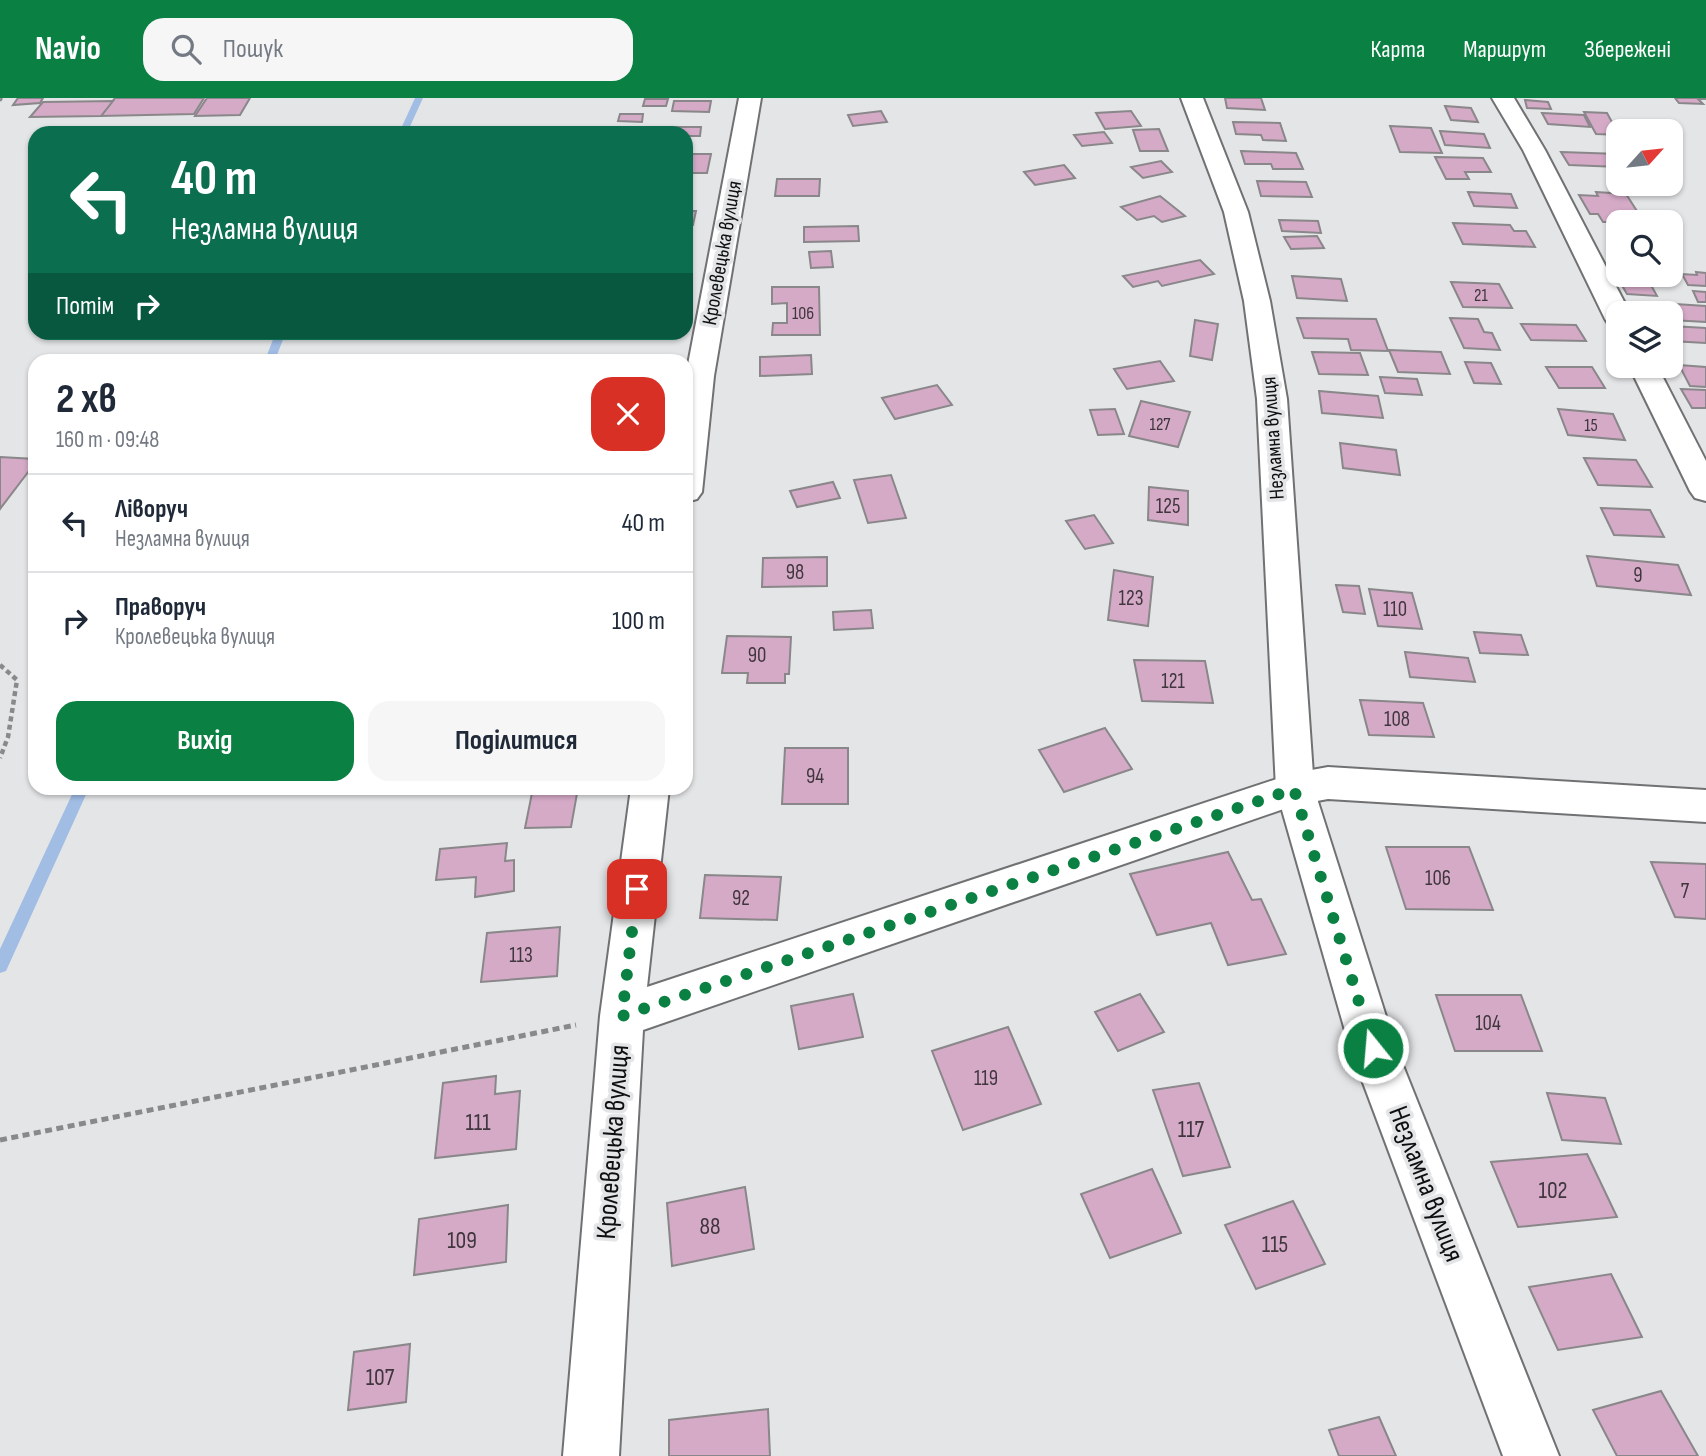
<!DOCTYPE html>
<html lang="uk">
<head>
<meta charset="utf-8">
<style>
	:root { --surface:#fff; --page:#f6f6f7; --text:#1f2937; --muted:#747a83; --line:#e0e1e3; --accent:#0b8043 }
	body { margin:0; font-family:"Sofia Sans Condensed",sans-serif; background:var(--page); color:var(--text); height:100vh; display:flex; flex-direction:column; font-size:26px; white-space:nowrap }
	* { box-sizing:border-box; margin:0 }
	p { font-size:23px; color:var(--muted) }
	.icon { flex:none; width:38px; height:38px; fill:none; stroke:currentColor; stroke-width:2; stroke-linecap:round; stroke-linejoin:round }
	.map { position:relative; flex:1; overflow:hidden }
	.panel { position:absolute; left:28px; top:256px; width:665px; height:441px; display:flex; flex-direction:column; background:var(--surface); border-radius:21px; box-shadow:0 2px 5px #0004 }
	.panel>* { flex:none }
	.guide { position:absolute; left:28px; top:28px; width:665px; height:214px; border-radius:21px; box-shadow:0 2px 5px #0004; background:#0b6e4f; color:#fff; overflow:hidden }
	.needle { width:46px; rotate:63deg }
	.fabs { position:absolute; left:1606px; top:21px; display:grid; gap:14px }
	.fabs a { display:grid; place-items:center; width:77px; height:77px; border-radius:14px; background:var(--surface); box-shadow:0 2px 5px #0004; font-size:35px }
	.pin { position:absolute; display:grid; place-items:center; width:60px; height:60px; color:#fff; margin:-30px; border-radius:14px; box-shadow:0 4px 10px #0006 }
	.me { position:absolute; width:77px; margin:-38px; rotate:343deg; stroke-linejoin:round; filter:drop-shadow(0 0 5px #0008) }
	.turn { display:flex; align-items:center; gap:24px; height:147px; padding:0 28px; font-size:32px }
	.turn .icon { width:91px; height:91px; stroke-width:2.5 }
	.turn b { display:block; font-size:49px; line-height:60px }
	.then { display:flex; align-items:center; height:66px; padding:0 28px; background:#0003; gap:14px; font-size:26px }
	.round { display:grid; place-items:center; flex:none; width:74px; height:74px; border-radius:21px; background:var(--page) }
	.summary { display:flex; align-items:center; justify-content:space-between; height:119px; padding:0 28px }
	h1 { font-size:42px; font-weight:700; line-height:52px }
	.primary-button { display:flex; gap:14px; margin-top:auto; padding:14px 28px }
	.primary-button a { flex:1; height:80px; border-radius:21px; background:var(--accent); color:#fff; font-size:28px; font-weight:700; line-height:80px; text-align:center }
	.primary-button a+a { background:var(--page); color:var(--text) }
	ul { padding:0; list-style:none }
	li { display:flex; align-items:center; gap:21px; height:98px; padding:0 28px; border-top:2px solid var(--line) }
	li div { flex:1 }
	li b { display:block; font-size:26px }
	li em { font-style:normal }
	header { display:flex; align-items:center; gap:42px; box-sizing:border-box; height:98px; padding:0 35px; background:var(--accent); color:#fff }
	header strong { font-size:33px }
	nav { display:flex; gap:38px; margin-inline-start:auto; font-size:24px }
	.search { width:490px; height:63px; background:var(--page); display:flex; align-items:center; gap:18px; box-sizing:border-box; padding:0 24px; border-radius:21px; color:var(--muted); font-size:26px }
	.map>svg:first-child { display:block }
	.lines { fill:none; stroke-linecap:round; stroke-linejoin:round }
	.stream { fill:#a1bde4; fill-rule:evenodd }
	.building { fill:#d5aac7; stroke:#898789; stroke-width:2 }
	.minor-casing { stroke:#707173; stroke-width:4 }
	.tertiary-casing { stroke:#707173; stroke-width:4 }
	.path-far2 { stroke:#88898a; stroke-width:2.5; stroke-dasharray:3.5 2.5; stroke-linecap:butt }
	.path-far1 { stroke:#88898a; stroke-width:4.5; stroke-dasharray:5 3.5; stroke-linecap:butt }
	.path { stroke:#88898a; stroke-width:5; stroke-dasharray:7 4.5; stroke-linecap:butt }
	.minor { fill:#fff; fill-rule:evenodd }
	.tertiary { fill:#fff; fill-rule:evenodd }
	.route { stroke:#0b8043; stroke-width:12; stroke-dasharray:0 21.6 }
	.labels { text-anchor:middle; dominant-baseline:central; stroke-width:7; stroke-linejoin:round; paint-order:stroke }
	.far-number-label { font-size:18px; fill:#40363d }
	.far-street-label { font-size:21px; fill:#0e0f0f; stroke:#e4e5e7 }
	.number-label { font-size:21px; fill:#40363d }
	.near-number-label { font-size:24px; fill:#40363d }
	.near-street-label { font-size:28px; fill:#0e0f0f; stroke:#e4e5e7 }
</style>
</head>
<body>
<header>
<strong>Navio</strong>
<div class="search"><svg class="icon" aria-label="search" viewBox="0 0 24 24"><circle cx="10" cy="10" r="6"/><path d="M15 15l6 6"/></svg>Пошук</div>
<nav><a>Карта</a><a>Маршрут</a><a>Збережені</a></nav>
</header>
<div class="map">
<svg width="1706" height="1358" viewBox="0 0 1706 1358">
	<rect width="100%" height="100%" fill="#e4e5e7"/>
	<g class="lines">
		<g class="stream">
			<path d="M 415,0 L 423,0 L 407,35 L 399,35 Z"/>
			<path d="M 276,234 L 286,234 L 275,262 L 265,262 Z"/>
			<path d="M 75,690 L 89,690 L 6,873 L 0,875 L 0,851 Z"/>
		</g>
	</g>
	<g class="building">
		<path d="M 18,0 L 43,0 L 40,5 L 13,7 Z"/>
		<path d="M 115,0 L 204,0 L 194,16 L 101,18 Z"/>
		<path d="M 207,0 L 250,0 L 240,17 L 195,18 Z"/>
		<path d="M 1225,0 L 1261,0 L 1265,12 L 1227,10 Z"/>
		<path d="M 1675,0 L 1706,0 L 1706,1 L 1698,1 L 1703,6 L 1679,5 Z"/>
		<path d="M 645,1 L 668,1 L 666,8 L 643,8 Z"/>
		<path d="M 1525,2 L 1548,4 L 1551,11 L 1527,10 Z"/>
		<path d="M 113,3 L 101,18 L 30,19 L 43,4 Z"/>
		<path d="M 674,3 L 711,3 L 709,14 L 672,13 Z"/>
		<path d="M 1445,8 L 1471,10 L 1478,24 L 1451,22 Z"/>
		<path d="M 881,13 L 887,24 L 853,28 L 848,17 Z"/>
		<path d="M 1131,13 L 1141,28 L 1105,31 L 1096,15 Z"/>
		<path d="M 1584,14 L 1607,15 L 1619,37 L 1596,36 Z"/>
		<path d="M 1542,15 L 1584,17 L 1590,29 L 1548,26 Z"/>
		<path d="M 620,16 L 643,16 L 642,24 L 618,23 Z"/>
		<path d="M 1233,24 L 1280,25 L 1286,43 L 1263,42 L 1261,37 L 1236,36 Z"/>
		<path d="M 1390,28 L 1431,30 L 1442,55 L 1400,54 Z"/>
		<path d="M 668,29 L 701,29 L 700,38 L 686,38 L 686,35 L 667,35 Z"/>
		<path d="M 1159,31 L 1168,53 L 1140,53 L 1133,32 Z"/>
		<path d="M 1440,33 L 1484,36 L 1490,50 L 1445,47 Z"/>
		<path d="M 1104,34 L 1112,45 L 1082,48 L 1074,37 Z"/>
		<path d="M 1241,53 L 1296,55 L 1303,71 L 1273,71 L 1271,66 L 1245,66 Z"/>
		<path d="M 1561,54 L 1619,56 L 1619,69 L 1569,67 Z"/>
		<path d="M 686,56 L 711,56 L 707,75 L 686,75 Z"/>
		<path d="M 1435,59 L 1483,60 L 1491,74 L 1465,74 L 1469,81 L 1446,81 Z"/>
		<path d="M 1161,63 L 1172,74 L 1143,80 L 1131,69 Z"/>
		<path d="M 1064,67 L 1075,80 L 1035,87 L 1024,74 Z"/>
		<path d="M 777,81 L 820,81 L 819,98 L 775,98 Z"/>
		<path d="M 1257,83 L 1306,84 L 1312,99 L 1261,98 Z"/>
		<path d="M 1468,94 L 1511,96 L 1517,110 L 1474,108 Z"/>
		<path d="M 1596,94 L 1626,96 L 1644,124 L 1603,124 L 1598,116 L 1590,116 L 1579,97 L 1598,98 Z"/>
		<path d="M 1160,98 L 1185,118 L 1162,124 L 1154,118 L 1137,122 L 1121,109 Z"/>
		<path d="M 686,113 L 696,113 L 693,127 L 686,127 Z"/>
		<path d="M 1279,122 L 1318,123 L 1321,135 L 1282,133 Z"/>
		<path d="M 1453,125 L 1510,127 L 1514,133 L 1526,133 L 1535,149 L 1463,146 Z"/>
		<path d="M 858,128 L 859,143 L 804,144 L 804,129 Z"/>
		<path d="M 1317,138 L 1324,150 L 1291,151 L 1284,139 Z"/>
		<path d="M 831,153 L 833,169 L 811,170 L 809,154 Z"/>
		<path d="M 1200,162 L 1214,176 L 1162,188 L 1158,183 L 1133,189 L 1123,178 Z"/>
		<path d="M 1696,174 L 1706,175 L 1706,188 L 1688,187 L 1682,176 L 1697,177 Z"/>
		<path d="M 1616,177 L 1646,178 L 1657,198 L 1627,196 Z"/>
		<path d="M 1292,178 L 1341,181 L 1347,203 L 1297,200 Z"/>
		<path d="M 1451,184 L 1499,186 L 1512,210 L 1463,209 Z"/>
		<path d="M 772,189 L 819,189 L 820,237 L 772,237 L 773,225 L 787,225 L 787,205 L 772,206 Z"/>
		<path d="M 1693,193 L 1706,194 L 1706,204 L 1698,204 Z"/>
		<path d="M 1644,204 L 1706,208 L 1706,224 L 1671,222 L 1671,215 L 1650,215 Z"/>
		<path d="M 1297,220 L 1376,221 L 1388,253 L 1351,252 L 1348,241 L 1304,240 Z"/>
		<path d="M 1450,220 L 1478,221 L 1484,234 L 1492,235 L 1500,252 L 1464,250 Z"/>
		<path d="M 1195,222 L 1218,226 L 1212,262 L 1190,258 Z"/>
		<path d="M 1521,226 L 1576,227 L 1586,243 L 1531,242 Z"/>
		<path d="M 1671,228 L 1706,230 L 1706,245 L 1671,243 Z"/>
		<path d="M 1389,252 L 1441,254 L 1450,276 L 1398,274 Z"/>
		<path d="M 1312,254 L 1360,255 L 1368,277 L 1319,276 Z"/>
		<path d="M 811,257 L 812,276 L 760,278 L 760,259 Z"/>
		<path d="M 1160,263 L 1174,283 L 1127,291 L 1114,271 Z"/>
		<path d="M 1465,264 L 1491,265 L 1501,286 L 1474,285 Z"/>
		<path d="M 1679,267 L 1706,269 L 1706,289 L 1690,288 Z"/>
		<path d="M 1546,269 L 1592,269 L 1605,290 L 1559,290 Z"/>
		<path d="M 1380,279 L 1417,281 L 1422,297 L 1385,295 Z"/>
		<path d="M 937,287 L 952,307 L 895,321 L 882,300 Z"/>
		<path d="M 1681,291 L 1706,292 L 1706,310 L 1692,310 Z"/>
		<path d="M 1319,293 L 1378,298 L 1383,320 L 1322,315 Z"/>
		<path d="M 1141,303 L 1190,314 L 1178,349 L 1129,338 Z"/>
		<path d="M 1115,311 L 1124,336 L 1098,337 L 1090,312 Z"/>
		<path d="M 1558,311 L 1613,316 L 1625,342 L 1568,337 Z"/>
		<path d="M 1340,345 L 1396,352 L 1400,377 L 1343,370 Z"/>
		<path d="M 0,359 L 35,361 L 35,365 L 0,411 Z"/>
		<path d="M 1584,360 L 1636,362 L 1652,389 L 1598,387 Z"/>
		<path d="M 891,377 L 906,420 L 868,425 L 854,382 Z"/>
		<path d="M 833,384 L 840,400 L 797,409 L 790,393 Z"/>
		<path d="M 1149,389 L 1188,393 L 1188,427 L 1148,422 Z"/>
		<path d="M 1601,410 L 1650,412 L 1664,439 L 1614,437 Z"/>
		<path d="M 1094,417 L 1113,445 L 1085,451 L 1066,423 Z"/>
		<path d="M 1587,458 L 1678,467 L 1691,497 L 1597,488 Z"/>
		<path d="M 827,459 L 827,488 L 762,489 L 763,460 Z"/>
		<path d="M 1114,472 L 1153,479 L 1148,528 L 1108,522 Z"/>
		<path d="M 1336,487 L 1359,488 L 1365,516 L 1343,514 Z"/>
		<path d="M 1369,491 L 1412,495 L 1422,531 L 1378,528 Z"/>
		<path d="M 871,512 L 873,530 L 834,532 L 833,514 Z"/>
		<path d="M 1474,534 L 1521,537 L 1528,557 L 1480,555 Z"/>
		<path d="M 727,538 L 791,539 L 789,576 L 785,576 L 785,585 L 747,585 L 748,575 L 722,575 Z"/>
		<path d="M 1405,554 L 1468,560 L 1475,584 L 1410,579 Z"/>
		<path d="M 1134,562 L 1205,563 L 1213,605 L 1142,603 Z"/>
		<path d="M 1360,602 L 1423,605 L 1434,639 L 1369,637 Z"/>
		<path d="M 1105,630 L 1132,671 L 1064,694 L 1039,652 Z"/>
		<path d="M 785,650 L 848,650 L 848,706 L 782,706 Z"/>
		<path d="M 533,690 L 578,690 L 571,729 L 525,730 Z"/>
		<path d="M 507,745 L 505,763 L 514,762 L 514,793 L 475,799 L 476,779 L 436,782 L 440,751 Z"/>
		<path d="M 1386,749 L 1469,749 L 1493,812 L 1406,811 Z"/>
		<path d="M 1228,754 L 1252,802 L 1261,801 L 1286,856 L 1228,867 L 1211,825 L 1157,837 L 1130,776 Z"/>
		<path d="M 1651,764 L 1706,766 L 1706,821 L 1675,819 Z"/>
		<path d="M 705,777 L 781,779 L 777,822 L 700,820 Z"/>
		<path d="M 560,829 L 557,878 L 481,884 L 487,835 Z"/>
		<path d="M 853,896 L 863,939 L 799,951 L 791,908 Z"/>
		<path d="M 1140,896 L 1164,934 L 1118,953 L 1095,914 Z"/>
		<path d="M 1436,897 L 1521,897 L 1542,953 L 1455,953 Z"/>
		<path d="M 1008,929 L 1041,1006 L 963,1032 L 932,953 Z"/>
		<path d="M 496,978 L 495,996 L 520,993 L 516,1051 L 435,1060 L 443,985 Z"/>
		<path d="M 1199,985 L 1230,1069 L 1183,1078 L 1153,992 Z"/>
		<path d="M 1547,995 L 1605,1000 L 1621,1046 L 1562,1042 Z"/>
		<path d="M 1587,1056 L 1617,1119 L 1518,1129 L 1491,1064 Z"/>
		<path d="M 1152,1071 L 1181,1135 L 1110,1160 L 1081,1096 Z"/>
		<path d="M 745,1089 L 754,1151 L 672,1168 L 667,1105 Z"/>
		<path d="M 1293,1103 L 1325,1166 L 1256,1191 L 1225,1127 Z"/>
		<path d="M 508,1107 L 506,1164 L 414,1177 L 419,1121 Z"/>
		<path d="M 1611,1176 L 1642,1239 L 1558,1252 L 1529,1189 Z"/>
		<path d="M 410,1246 L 406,1304 L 348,1312 L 354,1254 Z"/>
		<path d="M 1661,1293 L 1698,1358 L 1617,1358 L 1593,1312 Z"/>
		<path d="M 768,1311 L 770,1358 L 669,1358 L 669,1322 Z"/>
		<path d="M 1379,1319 L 1396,1358 L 1339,1358 L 1329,1332 Z"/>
	</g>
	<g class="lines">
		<g class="minor-casing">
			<g id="minor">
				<path d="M 739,0 L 761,0 L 714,278 L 702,394 L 697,401 L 686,404 L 686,277 Z"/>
				<path d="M 1492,0 L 1514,0 L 1545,52 L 1630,215 L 1619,215 L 1619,229 L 1609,227 L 1605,221 L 1523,52 Z"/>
				<path d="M 1629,268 L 1657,268 L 1706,363 L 1706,403 L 1695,400 L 1690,393 Z"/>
				<path d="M 1328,669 L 1706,692 L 1706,724 L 1328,701 L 1295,707 L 643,932 L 619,1358 L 563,1358 L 600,918 L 631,690 L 669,690 L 647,889 L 1295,675 Z"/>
			</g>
		</g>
		<g class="tertiary-casing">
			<path id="tertiary" d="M 1181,0 L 1203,0 L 1248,114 L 1270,203 L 1287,301 L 1314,691 L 1396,950 L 1559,1358 L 1503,1358 L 1350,950 L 1276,691 L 1257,301 L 1244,203 L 1224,114 Z"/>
		</g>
		<path class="path-far2" d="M 0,3 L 2,0"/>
		<path class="path-far1" d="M 0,567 L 17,582 L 8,639 L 0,660"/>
		<path class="path" d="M 0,1042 L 576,927"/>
		<use href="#minor" class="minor"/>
		<use href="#tertiary" class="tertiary"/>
	</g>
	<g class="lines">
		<path class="route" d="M 637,791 L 622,918 L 1294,691 L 1373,950"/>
	</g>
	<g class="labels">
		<g class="far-number-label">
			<text x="1481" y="197">21</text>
			<text x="803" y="215">106</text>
			<text x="1160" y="326">127</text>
			<text x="1591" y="327">15</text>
		</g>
		<g class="far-street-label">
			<text transform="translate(722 155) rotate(-80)">Кролевецька вулиця</text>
			<text transform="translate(1273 340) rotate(-94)">Незламна вулиця</text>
		</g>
		<g class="number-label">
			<text x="1168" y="408">125</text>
			<text x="795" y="474">98</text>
			<text x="1638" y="477">9</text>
			<text x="1131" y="500">123</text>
			<text x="1395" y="511">110</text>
			<text x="757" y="557">90</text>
			<text x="1173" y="583">121</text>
			<text x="1397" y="621">108</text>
			<text x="815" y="678">94</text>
			<text x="1438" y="780">106</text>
			<text x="1685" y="793">7</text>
			<text x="741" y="800">92</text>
			<text x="521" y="857">113</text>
			<text x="1488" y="925">104</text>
			<text x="986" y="980">119</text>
		</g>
		<g class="near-number-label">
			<text x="478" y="1024">111</text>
			<text x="1191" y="1031">117</text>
			<text x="1553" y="1092">102</text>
			<text x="710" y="1128">88</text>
			<text x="462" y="1142">109</text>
			<text x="1275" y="1146">115</text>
			<text x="380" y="1279">107</text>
		</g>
		<g class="near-street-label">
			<text transform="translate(613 1044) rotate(-86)">Кролевецька вулиця</text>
			<text transform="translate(1426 1086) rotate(69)">Незламна вулиця</text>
		</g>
	</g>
</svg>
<div class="fabs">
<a><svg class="needle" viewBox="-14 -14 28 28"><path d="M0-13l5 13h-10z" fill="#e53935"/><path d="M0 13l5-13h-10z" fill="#747a83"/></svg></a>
<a><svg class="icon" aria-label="search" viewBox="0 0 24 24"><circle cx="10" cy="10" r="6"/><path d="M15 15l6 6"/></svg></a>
<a><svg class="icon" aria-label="layers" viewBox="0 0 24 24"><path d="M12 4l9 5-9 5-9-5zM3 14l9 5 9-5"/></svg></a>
</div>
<div class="pin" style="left:637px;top:791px;background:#d93025"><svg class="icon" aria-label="arrive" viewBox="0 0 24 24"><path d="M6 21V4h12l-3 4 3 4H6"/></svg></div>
<svg class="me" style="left:1373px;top:950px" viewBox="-20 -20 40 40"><circle r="17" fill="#0b8043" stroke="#fff" stroke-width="3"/><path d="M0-11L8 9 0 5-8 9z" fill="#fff"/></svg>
<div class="guide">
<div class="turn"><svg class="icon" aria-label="left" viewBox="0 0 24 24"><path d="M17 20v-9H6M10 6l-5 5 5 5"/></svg><div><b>40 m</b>Незламна вулиця</div></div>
<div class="then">Потім<svg class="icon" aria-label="right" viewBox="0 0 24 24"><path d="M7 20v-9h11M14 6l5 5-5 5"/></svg></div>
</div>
<section class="panel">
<div class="summary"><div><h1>2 хв</h1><p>160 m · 09:48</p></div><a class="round" style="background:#d93025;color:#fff"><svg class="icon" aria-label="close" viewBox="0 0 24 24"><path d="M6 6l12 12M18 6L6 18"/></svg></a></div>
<ul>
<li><svg class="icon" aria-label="left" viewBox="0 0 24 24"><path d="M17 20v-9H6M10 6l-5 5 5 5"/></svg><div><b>Ліворуч</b><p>Незламна вулиця</p></div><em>40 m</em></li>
<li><svg class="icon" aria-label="right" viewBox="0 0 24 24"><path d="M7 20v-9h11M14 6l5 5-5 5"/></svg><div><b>Праворуч</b><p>Кролевецька вулиця</p></div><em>100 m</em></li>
</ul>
<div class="primary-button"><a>Вихід</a><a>Поділитися</a></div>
</section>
</div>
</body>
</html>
